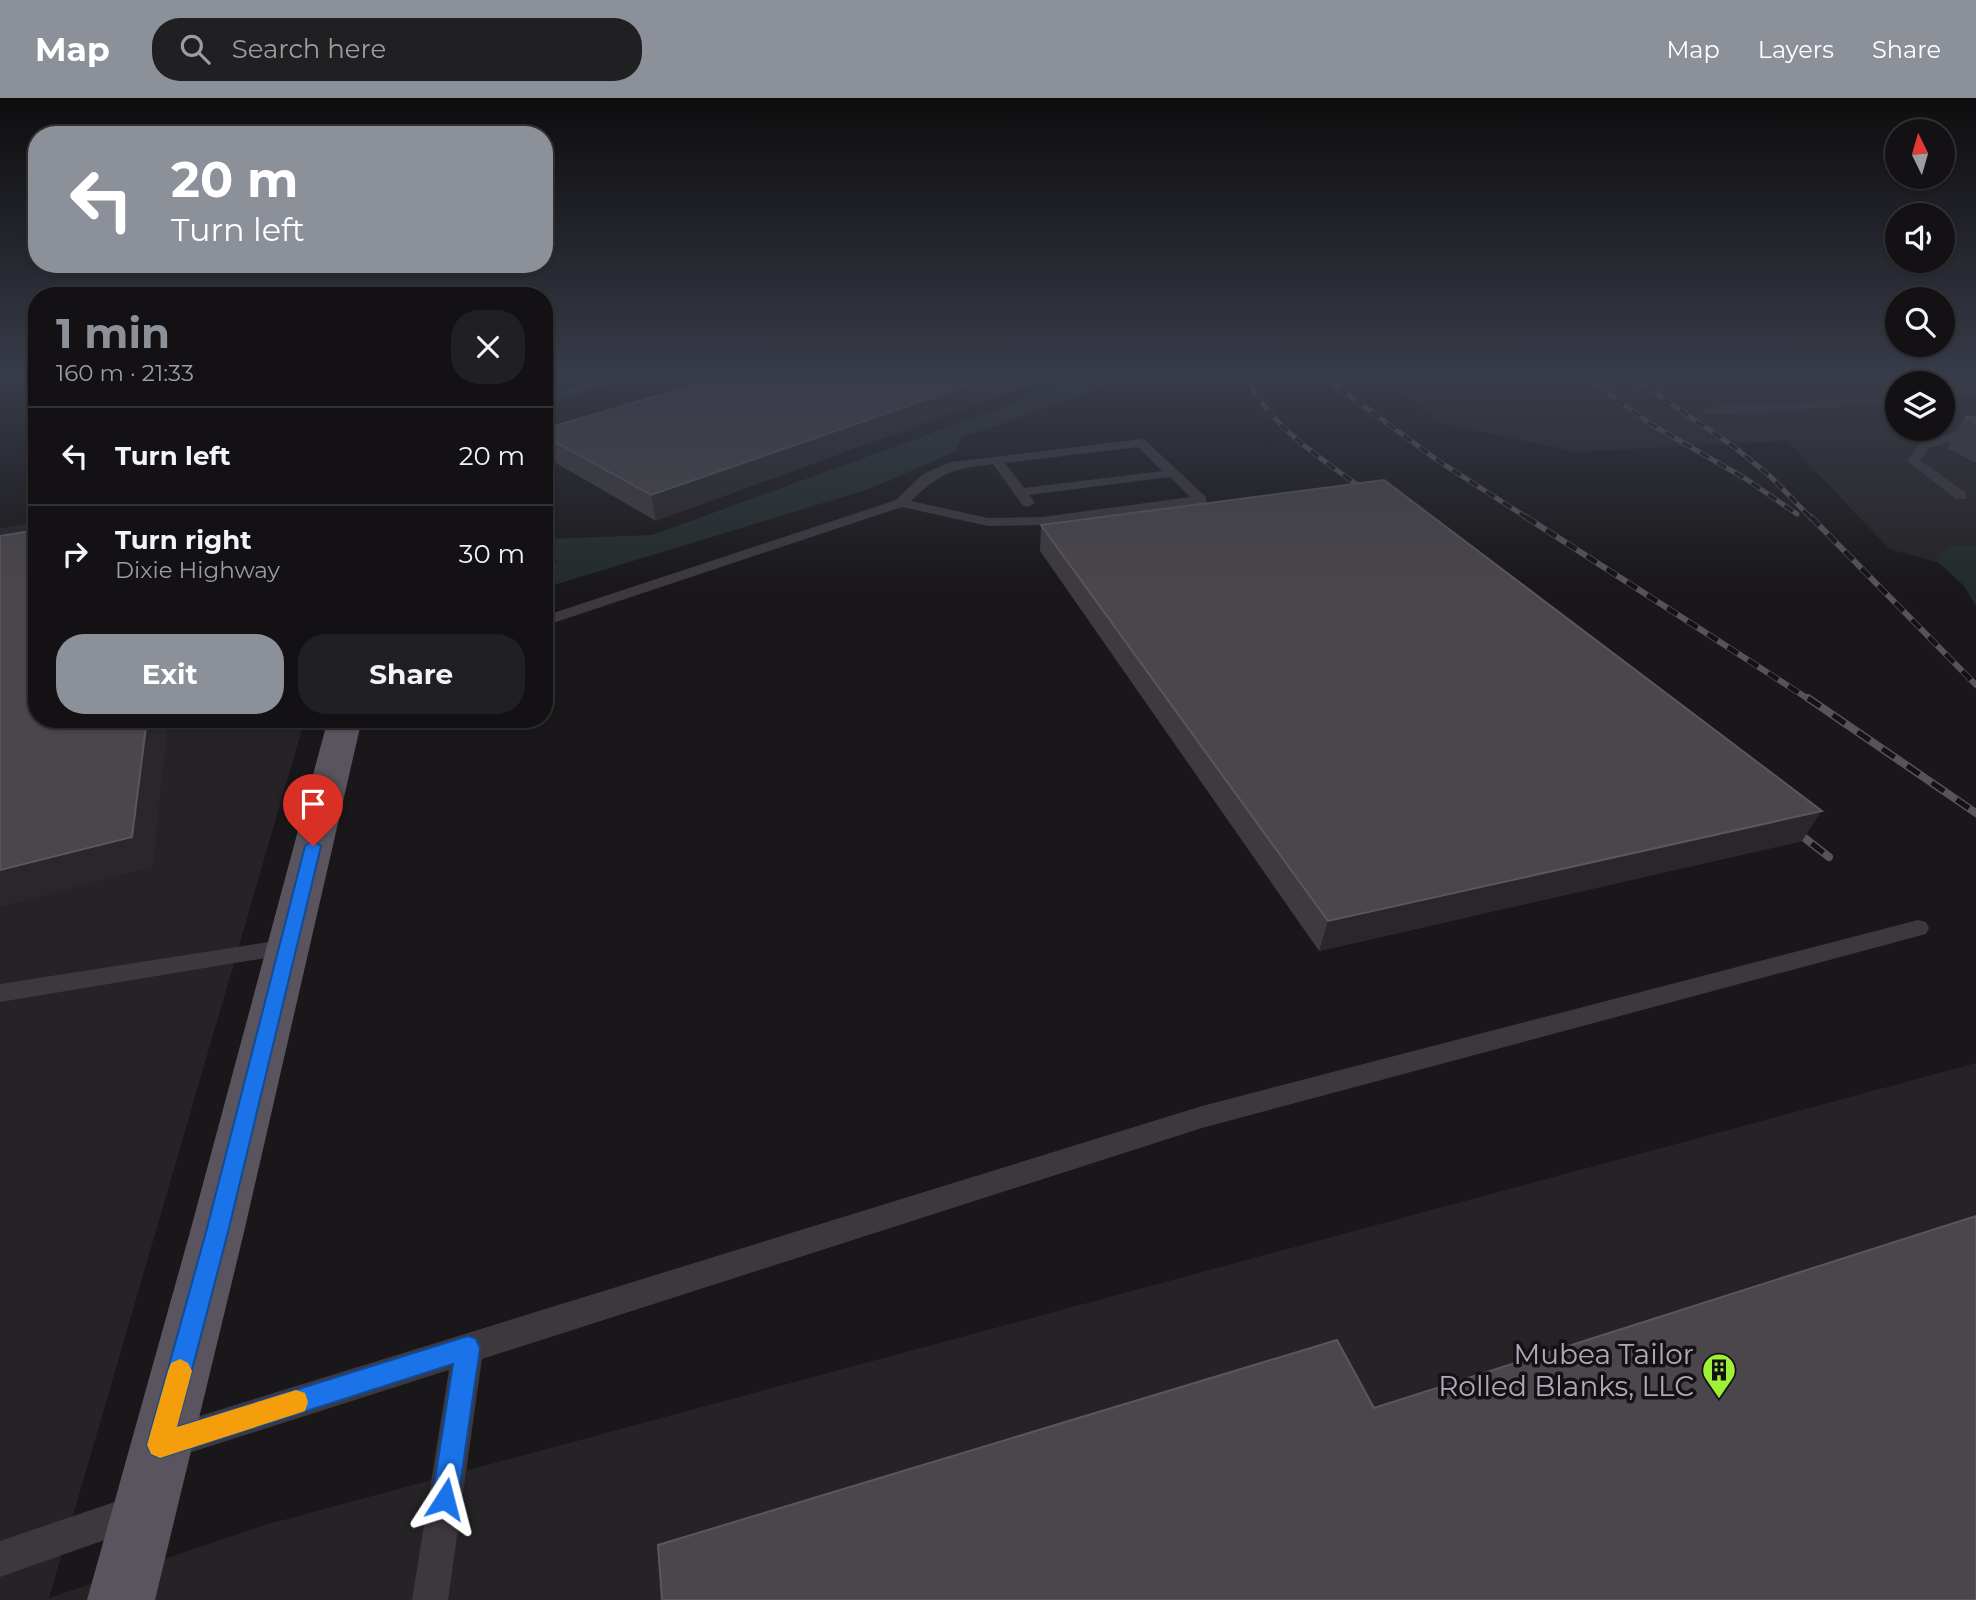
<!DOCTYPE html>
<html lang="en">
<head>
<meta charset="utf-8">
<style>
	:root { --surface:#131113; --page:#201f21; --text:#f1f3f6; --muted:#9d9da0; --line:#323133; --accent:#8c9099 }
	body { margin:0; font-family:Montserrat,sans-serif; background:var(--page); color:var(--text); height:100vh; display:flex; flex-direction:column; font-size:26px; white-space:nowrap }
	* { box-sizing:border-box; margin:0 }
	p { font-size:23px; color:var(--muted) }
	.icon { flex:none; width:38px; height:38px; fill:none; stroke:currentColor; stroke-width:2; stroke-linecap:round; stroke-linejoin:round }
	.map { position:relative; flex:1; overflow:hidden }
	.drawer { position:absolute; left:28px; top:189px; width:525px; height:441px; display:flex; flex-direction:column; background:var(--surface); border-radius:28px; box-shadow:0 2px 5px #0004,0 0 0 2px var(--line) }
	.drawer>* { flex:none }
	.banner { position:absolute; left:28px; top:28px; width:525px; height:147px; border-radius:28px; box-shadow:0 2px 5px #0004,0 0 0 2px var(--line); background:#8c9099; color:#fff; overflow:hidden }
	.needle { width:46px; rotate:355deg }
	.controls { position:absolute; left:1885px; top:21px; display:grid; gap:14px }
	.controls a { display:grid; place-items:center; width:70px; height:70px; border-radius:50%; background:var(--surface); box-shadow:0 2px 5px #0004,0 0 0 2px var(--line); font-size:35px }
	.pin { position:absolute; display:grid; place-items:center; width:60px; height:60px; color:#fff; margin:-72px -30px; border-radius:50% 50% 50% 0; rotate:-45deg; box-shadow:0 0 7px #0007 }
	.pin .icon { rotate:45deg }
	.me { position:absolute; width:77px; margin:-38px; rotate:9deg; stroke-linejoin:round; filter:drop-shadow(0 0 5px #0008) }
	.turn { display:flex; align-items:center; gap:24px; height:147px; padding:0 28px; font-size:32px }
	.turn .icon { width:91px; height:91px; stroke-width:2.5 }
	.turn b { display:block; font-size:49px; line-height:60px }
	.round { display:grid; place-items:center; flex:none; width:74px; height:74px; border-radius:28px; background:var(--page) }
	.summary { display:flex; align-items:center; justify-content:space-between; height:119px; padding:0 28px }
	h1 { font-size:42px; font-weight:700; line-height:52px; color:var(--accent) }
	.primary-button { display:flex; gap:14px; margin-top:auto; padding:14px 28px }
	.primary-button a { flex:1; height:80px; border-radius:28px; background:var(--accent); color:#fff; font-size:28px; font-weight:700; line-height:80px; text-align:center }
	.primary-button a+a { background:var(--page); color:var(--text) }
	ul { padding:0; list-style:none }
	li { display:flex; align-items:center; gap:21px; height:98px; padding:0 28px; border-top:2px solid var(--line) }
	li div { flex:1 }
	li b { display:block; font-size:26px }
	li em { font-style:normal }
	header { display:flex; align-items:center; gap:42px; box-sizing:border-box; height:98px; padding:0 35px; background:var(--accent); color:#fff }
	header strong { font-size:33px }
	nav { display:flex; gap:38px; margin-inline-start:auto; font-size:24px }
	.search { width:490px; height:63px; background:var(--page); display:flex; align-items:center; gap:18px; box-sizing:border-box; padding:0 24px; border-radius:28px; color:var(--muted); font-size:26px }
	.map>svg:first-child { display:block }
	.built { fill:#262326; fill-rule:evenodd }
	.green { fill:#232c2b }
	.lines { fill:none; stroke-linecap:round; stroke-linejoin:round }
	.service { fill:#3c383e; fill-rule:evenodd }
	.primary { fill:#59545d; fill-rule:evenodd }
	.rail-far2-casing { stroke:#58535b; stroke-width:5 }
	.rail-far1-casing { stroke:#58535b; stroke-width:6 }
	.rail-casing { stroke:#58535b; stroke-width:8 }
	.rail-far2 { stroke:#141214; stroke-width:3.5; stroke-dasharray:10; stroke-linecap:butt }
	.rail-far1 { stroke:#141214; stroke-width:4.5; stroke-dasharray:12; stroke-linecap:butt }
	.rail { stroke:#141214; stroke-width:5; stroke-dasharray:15; stroke-linecap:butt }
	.wall { fill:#3e3a3e }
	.shaded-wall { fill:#2a272a }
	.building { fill:#4a464b; stroke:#5a565d; stroke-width:2 }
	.route { fill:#1a73e8; stroke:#114b97; stroke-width:2 }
	.slow { fill:#f59e0b }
	.labels { text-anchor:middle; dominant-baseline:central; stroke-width:7; stroke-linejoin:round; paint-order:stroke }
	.near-poi-label { font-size:28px; fill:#b1a9b9; stroke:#141214; text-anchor:end }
</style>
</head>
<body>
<header>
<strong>Map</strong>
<div class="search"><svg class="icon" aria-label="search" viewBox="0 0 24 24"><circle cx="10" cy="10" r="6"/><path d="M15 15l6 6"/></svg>Search here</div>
<nav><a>Map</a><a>Layers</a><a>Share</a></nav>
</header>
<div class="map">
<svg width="1976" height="1502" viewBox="0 0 1976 1502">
	<rect width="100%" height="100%" fill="#191719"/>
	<g class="built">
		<path d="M 1386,278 L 1976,278 L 1976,475 L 1889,451 L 1787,343 L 1576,354 L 1436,324 ZM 1897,285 L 1942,285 L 1942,331 L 1897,331 Z"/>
		<path d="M 37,424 L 37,621 L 305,621 L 49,1500 L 265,1427 L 1976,965 L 1976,1502 L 0,1502 L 0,430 Z"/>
	</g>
	<g class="green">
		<path d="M 1077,278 L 1132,278 C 1074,297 1018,321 961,340 L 957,353 L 869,391 L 544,490 L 544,468 L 558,462 L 544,462 L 544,441 L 652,437 L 990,314 Z"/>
		<path d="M 1976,447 L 1976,508 L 1963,487 L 1937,463 L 1947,448 Z"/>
	</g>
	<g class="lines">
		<g class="service">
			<path d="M 618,278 L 635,278 L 544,305 L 544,298 Z"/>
			<path d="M 1976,291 L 1976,297 L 1942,300 L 1942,294 Z"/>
			<path d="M 1897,299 L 1897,305 L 1708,317 L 1702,313 L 1708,309 Z"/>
			<path d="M 1976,328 L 1976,336 L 1929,350 L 1920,362 L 1966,395 L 1966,401 L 1956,401 L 1907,363 L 1921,344 Z"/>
			<path d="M 1141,341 L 1145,342 L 1206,399 L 1206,405 L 1042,427 L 988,428 L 902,409 L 544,528 L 544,518 L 896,402 L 923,376 L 951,364 ZM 1138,349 L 1162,373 L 1024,390 L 1005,365 ZM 993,366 L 1023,408 L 1028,409 L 1035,405 L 1029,397 L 1170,379 L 1190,399 L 1042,419 L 988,420 L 911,403 C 941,374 953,371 993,366 Z"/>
			<path d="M 1918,822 L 1926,824 L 1929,830 L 1926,836 L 1202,1030 L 482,1261 L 448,1502 L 412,1502 L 449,1272 L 167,1362 L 155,1357 L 150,1345 L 155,1333 L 167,1328 L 1202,1008 Z"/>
			<path d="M 288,841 L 296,843 L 300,849 L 296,855 L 0,904 L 0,886 Z"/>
			<path d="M 135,1397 L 147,1403 L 153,1415 L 147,1427 L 0,1479 L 0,1443 Z"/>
		</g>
		<path class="primary" d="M 328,621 L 362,621 L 244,1134 L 155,1502 L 87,1502 L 190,1134 Z"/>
		<g class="rail-far2-casing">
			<g id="rail-far2">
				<path d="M 1246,278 C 1270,331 1326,363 1371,397"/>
				<path d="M 1323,278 L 1437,362 L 1529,421"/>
				<path d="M 1583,278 L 1649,325 L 1746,381 L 1797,416"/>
				<path d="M 1630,278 L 1733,348 L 1770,378 L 1812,421"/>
			</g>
		</g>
		<g class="rail-far1-casing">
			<g id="rail-far1">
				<path d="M 1526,419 L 1810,602"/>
				<path d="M 1811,419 L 1976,587"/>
			</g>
		</g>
		<g class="rail-casing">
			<g id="rail">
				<path d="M 1808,600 L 1976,715"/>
				<path d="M 1788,727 L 1829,759"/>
			</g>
		</g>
		<use href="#rail-far2" class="rail-far2"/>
		<use href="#rail-far1" class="rail-far1"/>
		<use href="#rail" class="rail"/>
	</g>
	<g class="wall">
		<path d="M 724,278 L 656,423 L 544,358 L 544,331 Z"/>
		<path d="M 1399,278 L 1574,278 L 1406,284 Z"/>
		<path d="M 1965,319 L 1976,319 L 1976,365 L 1947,350 Z"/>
		<path d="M 1041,427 L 1802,743 L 1319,853 L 1040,453 Z"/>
	</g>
	<g class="shaded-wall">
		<path d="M 994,278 L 1054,278 L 656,423 L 651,397 Z"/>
		<path d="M 147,621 L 168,621 L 153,769 L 0,809 L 0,772 Z"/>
		<path d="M 1822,713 L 1802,743 L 1319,853 L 1328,823 Z"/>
	</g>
	<g class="building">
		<path d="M 724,278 L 994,278 L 651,397 L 544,338 L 544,331 Z"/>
		<path d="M 1965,319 L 1976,319 L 1976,325 Z"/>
		<path d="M 1384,382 L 1822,713 L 1328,823 L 1041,427 Z"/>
		<path d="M 37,432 L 37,621 L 147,621 L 132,739 L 0,772 L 0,438 Z"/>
		<path d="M 1976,1118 L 1976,1502 L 662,1502 L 658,1447 L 1337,1242 L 1374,1310 Z"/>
	</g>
	<linearGradient id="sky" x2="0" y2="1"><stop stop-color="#0e0d0e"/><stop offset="0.57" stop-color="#383c49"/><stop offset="1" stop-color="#383c49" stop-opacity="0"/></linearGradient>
	<rect width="1976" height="488" fill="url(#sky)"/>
	<path class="route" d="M 313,742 L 321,748 L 228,1134 L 177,1329 L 468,1238 L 476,1241 L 480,1250 L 458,1401 L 454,1410 L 445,1414 L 436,1410 L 432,1401 L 453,1266 L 160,1360 L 151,1356 L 147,1347 L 206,1134 L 305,748 Z"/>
	<path class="slow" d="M 180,1261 L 188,1265 L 192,1273 L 177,1329 L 296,1292 L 305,1295 L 308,1304 L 305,1313 L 296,1316 L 160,1360 L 151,1356 L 147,1347 L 168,1273 L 171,1265 Z"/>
	<defs>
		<g id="building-pin" transform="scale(1.75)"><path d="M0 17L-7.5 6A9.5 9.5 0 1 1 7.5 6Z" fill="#9ff137" stroke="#141214"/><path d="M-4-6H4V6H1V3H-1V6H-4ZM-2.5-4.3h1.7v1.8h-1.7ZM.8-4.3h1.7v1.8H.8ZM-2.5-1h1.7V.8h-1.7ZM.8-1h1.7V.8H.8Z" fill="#111"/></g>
	</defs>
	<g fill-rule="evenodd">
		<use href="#building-pin" x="1719" y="1272"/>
	</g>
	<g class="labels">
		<g class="near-poi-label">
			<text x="1694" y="1256">Mubea Tailor<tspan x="1694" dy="32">Rolled Blanks, LLC</tspan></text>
		</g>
	</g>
</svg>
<div class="controls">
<a><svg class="needle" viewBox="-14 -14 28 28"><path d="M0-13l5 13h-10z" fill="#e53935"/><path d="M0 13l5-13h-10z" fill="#9d9da0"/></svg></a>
<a><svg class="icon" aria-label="sound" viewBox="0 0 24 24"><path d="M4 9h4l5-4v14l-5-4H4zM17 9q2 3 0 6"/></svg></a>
<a><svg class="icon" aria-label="search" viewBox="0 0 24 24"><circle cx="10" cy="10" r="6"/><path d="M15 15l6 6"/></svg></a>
<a><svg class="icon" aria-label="layers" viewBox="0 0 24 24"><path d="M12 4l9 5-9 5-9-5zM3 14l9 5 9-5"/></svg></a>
</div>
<div class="pin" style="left:313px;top:748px;background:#d93025"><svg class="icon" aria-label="arrive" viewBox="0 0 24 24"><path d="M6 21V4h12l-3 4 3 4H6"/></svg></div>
<svg class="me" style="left:445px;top:1401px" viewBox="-20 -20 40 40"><path d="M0-17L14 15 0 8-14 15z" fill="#1a73e8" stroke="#fff" stroke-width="4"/></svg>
<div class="banner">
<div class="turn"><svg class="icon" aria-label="left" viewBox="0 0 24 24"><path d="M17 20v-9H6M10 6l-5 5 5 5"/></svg><div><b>20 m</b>Turn left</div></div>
</div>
<section class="drawer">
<div class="summary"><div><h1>1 min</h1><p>160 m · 21:33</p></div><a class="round"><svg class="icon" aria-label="close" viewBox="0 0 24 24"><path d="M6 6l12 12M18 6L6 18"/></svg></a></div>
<ul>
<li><svg class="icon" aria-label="left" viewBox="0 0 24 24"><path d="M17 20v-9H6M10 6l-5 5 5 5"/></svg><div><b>Turn left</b></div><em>20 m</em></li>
<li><svg class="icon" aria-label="right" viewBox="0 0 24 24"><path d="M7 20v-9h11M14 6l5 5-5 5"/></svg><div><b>Turn right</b><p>Dixie Highway</p></div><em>30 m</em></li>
</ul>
<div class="primary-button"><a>Exit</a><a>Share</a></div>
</section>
</div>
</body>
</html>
